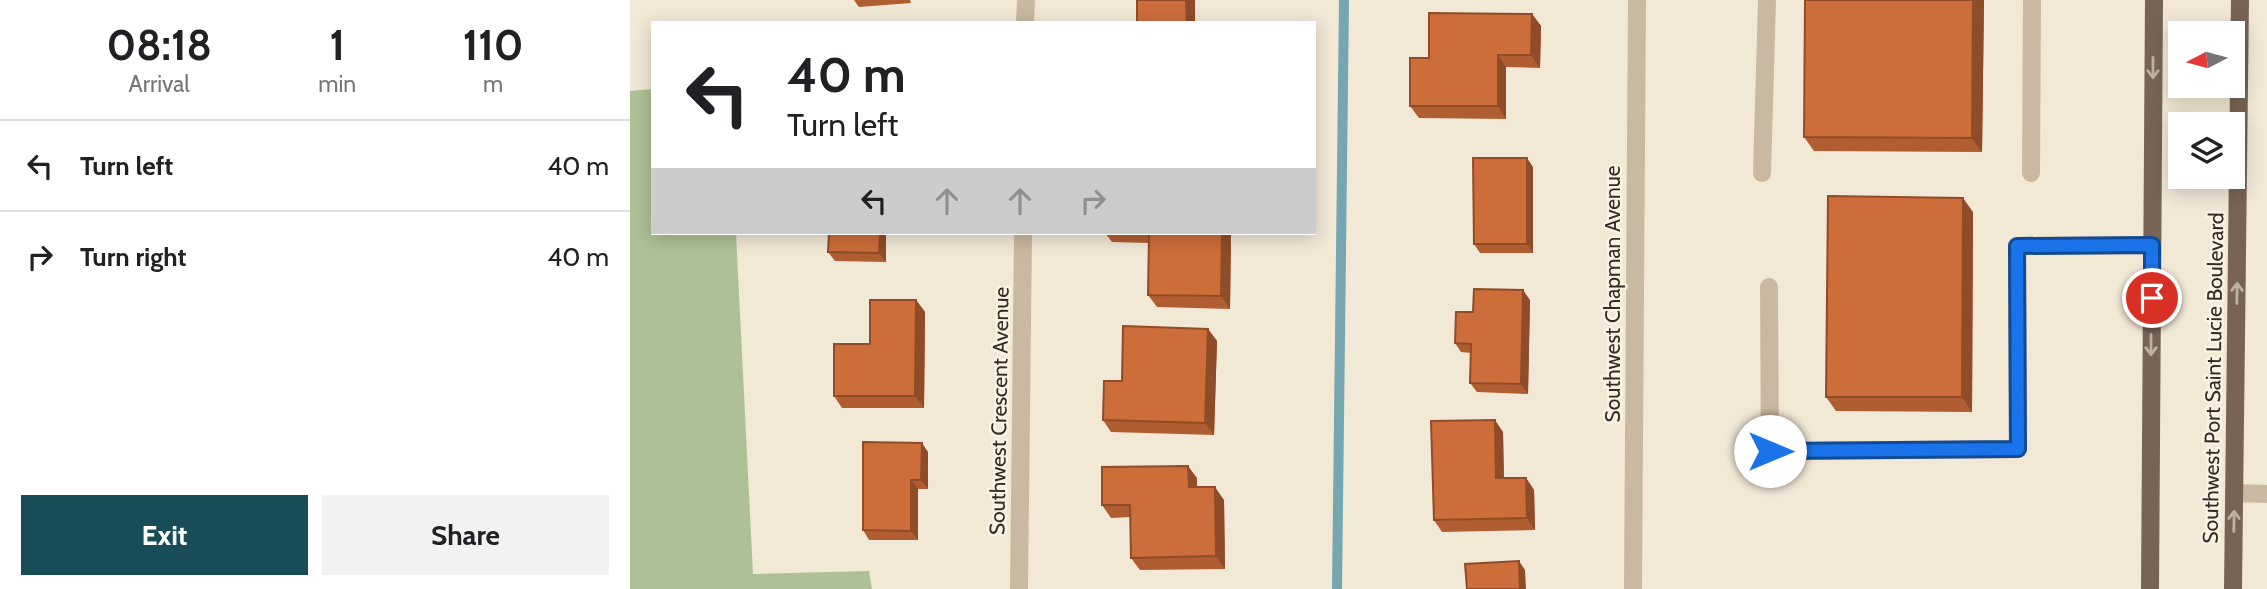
<!DOCTYPE html>
<html lang="en">
<head>
<meta charset="utf-8">
<style>
	:root { --surface:#fff; --page:#f2f2f2; --text:#202124; --muted:#757577; --line:#e0e0e0; --accent:#184d58 }
	body { margin:0; font-family:Cabin,sans-serif; background:var(--page); color:var(--text); height:100vh; display:flex; flex-direction:column; font-size:26px; white-space:nowrap }
	* { box-sizing:border-box; margin:0 }
	p { font-size:23px; color:var(--muted) }
	.icon { flex:none; width:38px; height:38px; fill:none; stroke:currentColor; stroke-width:2; stroke-linecap:round; stroke-linejoin:round }
	.map { position:relative; flex:1; overflow:hidden }
	.details { display:flex; flex-direction:column; background:var(--surface); width:630px }
	.details>* { flex:none }
	.hud { position:absolute; left:21px; top:21px; width:665px; height:214px; border-radius:0px; box-shadow:0 4px 18px #0003; background:#fff; color:var(--text); overflow:hidden }
	.needle { width:46px; rotate:264deg }
	.buttons { position:absolute; left:1538px; top:21px; display:grid; gap:14px }
	.buttons a { display:grid; place-items:center; width:77px; height:77px; border-radius:0px; background:var(--surface); box-shadow:0 4px 18px #0003; font-size:35px }
	.pin { position:absolute; display:grid; place-items:center; width:60px; height:60px; color:#fff; margin:-30px; border:4px solid #fff; border-radius:50%; box-shadow:0 2px 7px #0007 }
	.me { position:absolute; width:77px; margin:-38px; rotate:90deg; stroke-linejoin:round; filter:drop-shadow(0 0 5px #0008) }
	.turn { display:flex; align-items:center; gap:24px; height:147px; padding:0 21px; font-size:32px }
	.turn .icon { width:91px; height:91px; stroke-width:2.5 }
	.turn b { display:block; font-size:49px; line-height:60px }
	.lanes { display:flex; align-items:center; height:66px; padding:0 21px; background:#0003; justify-content:center; gap:35px; direction:ltr }
	.lanes .off { opacity:.35 }
	.eta { display:flex; justify-content:space-evenly; align-items:center; height:119px; text-align:center }
	.eta b { font-size:42px; font-weight:700; line-height:49px }
	.primary-button { display:flex; gap:14px; margin-top:auto; padding:14px 21px }
	.primary-button a { flex:1; height:80px; border-radius:0px; background:var(--accent); color:#fff; font-size:28px; font-weight:700; line-height:80px; text-align:center }
	.primary-button a+a { background:var(--page); color:var(--text) }
	ul { padding:0; list-style:none }
	li { display:flex; align-items:center; gap:21px; height:91px; padding:0 21px; border-top:2px solid var(--line) }
	li div { flex:1 }
	li b { display:block; font-size:26px }
	li em { font-style:normal }
	main { display:flex; flex:1; min-height:0 }
	.map>svg:first-child { display:block }
	.green { fill:#aec196 }
	.lines { fill:none; stroke-linecap:round; stroke-linejoin:round }
	.stream { stroke:#74a7b0; stroke-width:10 }
	.minor { stroke:#cab9a2; stroke-width:18 }
	.major { stroke:#776455; stroke-width:18 }
	.wall { fill:#b05e31 }
	.shaded-wall { fill:#904c28 }
	.building { fill:#cd6d39; stroke:#904c28; stroke-width:2 }
	.oneway { stroke:#bfb2a3 }
	.route-casing { stroke:#114b97; stroke-width:18 }
	.route { stroke:#1a73e8; stroke-width:12 }
	.labels { text-anchor:middle; dominant-baseline:central; stroke-width:5; stroke-linejoin:round; paint-order:stroke }
	.street-label { font-size:21px; fill:#342b25; stroke:#faf2e2 }
</style>
</head>
<body>
<main>
<section class="details">
<div class="eta">
<div><b>08:18</b><p>Arrival</p></div>
<div><b>1</b><p>min</p></div>
<div><b>110</b><p>m</p></div>
</div>
<ul>
<li><svg class="icon" aria-label="left" viewBox="0 0 24 24"><path d="M17 20v-9H6M10 6l-5 5 5 5"/></svg><div><b>Turn left</b></div><em>40 m</em></li>
<li><svg class="icon" aria-label="right" viewBox="0 0 24 24"><path d="M7 20v-9h11M14 6l5 5-5 5"/></svg><div><b>Turn right</b></div><em>40 m</em></li>
</ul>
<div class="primary-button"><a>Exit</a><a>Share</a></div>
</section>
<div class="map">
<svg width="1637" height="589" viewBox="0 0 1637 589">
	<rect width="100%" height="100%" fill="#f2e8d6"/>
	<path class="green" d="M 23,89 L 23,233 L 106,233 L 123,574 L 239,571 L 242,589 L 0,589 L 0,91 Z"/>
	<g class="lines">
		<path class="stream" d="M 707,589 L 714,0"/>
		<g class="minor">
			<path d="M 395,23 L 396,0"/>
			<path d="M 1132,173 L 1137,0"/>
			<path d="M 1401,173 L 1402,0"/>
			<path d="M 1139,287 L 1140,451 L 1388,449 L 1387,246 L 1522,245"/>
			<path d="M 1604,493 L 1637,494"/>
			<path d="M 389,589 L 393,233"/>
			<path d="M 1003,589 L 1007,0"/>
		</g>
		<g class="major">
			<path d="M 1520,589 L 1524,0"/>
			<path d="M 1603,589 L 1610,0"/>
		</g>
	</g>
	<g class="wall">
		<path d="M 224,0 L 280,0 L 281,3 L 229,7 Z"/>
		<path d="M 1175,0 L 1354,0 L 1352,152 L 1184,151 L 1174,137 Z"/>
		<path d="M 902,14 L 911,26 L 910,68 L 876,67 L 876,119 L 789,118 L 780,106 L 799,58 Z"/>
		<path d="M 903,167 L 903,253 L 850,253 L 844,244 Z"/>
		<path d="M 1343,212 L 1342,412 L 1206,411 L 1196,397 Z"/>
		<path d="M 199,233 L 256,233 L 256,262 L 205,261 L 198,252 Z"/>
		<path d="M 475,233 L 601,233 L 600,309 L 527,307 L 518,295 L 518,243 L 482,242 Z"/>
		<path d="M 286,300 L 295,312 L 294,408 L 212,408 L 204,396 Z"/>
		<path d="M 900,300 L 898,394 L 847,392 L 840,383 L 841,353 L 831,352 L 825,343 L 843,312 Z"/>
		<path d="M 578,329 L 587,341 L 584,435 L 481,432 L 473,420 L 492,381 Z"/>
		<path d="M 873,432 L 874,478 L 896,478 L 904,490 L 905,530 L 812,532 L 804,520 Z"/>
		<path d="M 298,452 L 298,489 L 288,489 L 288,540 L 239,540 L 233,530 Z"/>
		<path d="M 567,478 L 567,487 L 594,500 L 595,569 L 510,570 L 501,558 L 500,517 L 481,518 L 472,505 Z"/>
	</g>
	<g class="shaded-wall">
		<path d="M 556,0 L 565,0 L 565,23 L 557,23 Z"/>
		<path d="M 1343,0 L 1354,0 L 1352,152 L 1342,138 Z"/>
		<path d="M 902,14 L 911,26 L 910,68 L 901,55 Z"/>
		<path d="M 868,55 L 876,67 L 876,119 L 868,106 Z"/>
		<path d="M 897,158 L 903,167 L 903,253 L 897,244 Z"/>
		<path d="M 1333,198 L 1343,212 L 1342,412 L 1332,397 Z"/>
		<path d="M 250,233 L 256,233 L 256,262 L 249,253 Z"/>
		<path d="M 592,233 L 601,233 L 600,309 L 591,296 Z"/>
		<path d="M 893,290 L 900,300 L 898,394 L 891,384 Z"/>
		<path d="M 286,300 L 295,312 L 294,408 L 285,396 Z"/>
		<path d="M 578,329 L 587,341 L 584,435 L 575,423 Z"/>
		<path d="M 865,420 L 873,432 L 874,491 L 866,478 Z"/>
		<path d="M 292,443 L 298,452 L 298,489 L 291,480 Z"/>
		<path d="M 558,466 L 567,478 L 567,500 L 559,487 Z"/>
		<path d="M 896,478 L 904,490 L 905,530 L 897,518 Z"/>
		<path d="M 281,480 L 288,489 L 288,540 L 281,531 Z"/>
		<path d="M 585,487 L 594,500 L 595,569 L 586,556 Z"/>
		<path d="M 889,561 L 895,570 L 896,589 L 890,589 Z"/>
	</g>
	<g class="building">
		<path d="M 507,0 L 556,0 L 557,23 L 507,23 Z"/>
		<path d="M 1175,0 L 1343,0 L 1342,138 L 1174,137 Z"/>
		<path d="M 799,13 L 902,14 L 901,55 L 868,55 L 868,106 L 780,106 L 780,58 L 799,58 Z"/>
		<path d="M 843,158 L 897,158 L 897,244 L 844,244 Z"/>
		<path d="M 1198,196 L 1333,198 L 1332,397 L 1196,397 Z"/>
		<path d="M 199,233 L 250,233 L 249,253 L 198,252 Z"/>
		<path d="M 519,233 L 592,233 L 591,296 L 518,295 Z"/>
		<path d="M 844,289 L 893,290 L 891,384 L 840,383 L 841,344 L 825,343 L 826,312 L 843,312 Z"/>
		<path d="M 240,300 L 286,300 L 285,396 L 204,396 L 204,344 L 240,344 Z"/>
		<path d="M 493,326 L 578,329 L 575,423 L 473,420 L 474,381 L 492,381 Z"/>
		<path d="M 865,420 L 866,478 L 896,478 L 897,518 L 804,520 L 801,421 Z"/>
		<path d="M 233,442 L 292,443 L 291,480 L 281,480 L 281,531 L 233,530 Z"/>
		<path d="M 558,466 L 559,487 L 585,487 L 586,556 L 501,558 L 500,505 L 472,505 L 472,467 Z"/>
		<path d="M 889,561 L 890,589 L 837,589 L 835,564 Z"/>
	</g>
	<defs><path id="oneway-shaft" d="M-6 0H5M1.5-3L5.5 0L1.5 3" fill="none" stroke-width="1.6" stroke-linecap="round" stroke-linejoin="round" transform="scale(1.75)"/></defs>
	<g class="oneway">
		<use href="#oneway-shaft" transform="translate(1523 68) rotate(90)"/>
		<use href="#oneway-shaft" transform="translate(1607 293) rotate(-89)"/>
		<use href="#oneway-shaft" transform="translate(1521 345) rotate(90)"/>
		<use href="#oneway-shaft" transform="translate(1604 521) rotate(-89)"/>
	</g>
	<g class="lines">
		<g class="route-casing">
			<path id="route" d="M 1140,451 L 1388,449 L 1387,246 L 1522,245 L 1522,298"/>
		</g>
		<use href="#route" class="route"/>
	</g>
	<g class="labels">
		<g class="street-label">
			<text transform="translate(982 294) rotate(-90)">Southwest Chapman Avenue</text>
			<text transform="translate(1583 378) rotate(-89)">Southwest Port Saint Lucie Boulevard</text>
			<text transform="translate(369 411) rotate(-89)">Southwest Crescent Avenue</text>
		</g>
	</g>
</svg>
<div class="buttons">
<a><svg class="needle" viewBox="-14 -14 28 28"><path d="M0-13l5 13h-10z" fill="#e53935"/><path d="M0 13l5-13h-10z" fill="#757577"/></svg></a>
<a><svg class="icon" aria-label="layers" viewBox="0 0 24 24"><path d="M12 4l9 5-9 5-9-5zM3 14l9 5 9-5"/></svg></a>
</div>
<div class="pin" style="left:1522px;top:298px;background:#d93025"><svg class="icon" aria-label="arrive" viewBox="0 0 24 24"><path d="M6 21V4h12l-3 4 3 4H6"/></svg></div>
<svg class="me" style="left:1140px;top:451px" viewBox="-20 -20 40 40"><circle r="19" fill="#fff"/><path d="M0-13L10 11 0 6-10 11z" fill="#1a73e8"/></svg>
<div class="hud">
<div class="turn"><svg class="icon" aria-label="left" viewBox="0 0 24 24"><path d="M17 20v-9H6M10 6l-5 5 5 5"/></svg><div><b>40 m</b>Turn left</div></div>
<div class="lanes"><svg class="icon" aria-label="left" viewBox="0 0 24 24"><path d="M17 20v-9H6M10 6l-5 5 5 5"/></svg><svg class="icon off" aria-label="ahead" viewBox="0 0 24 24"><path d="M12 20V5M6 11l6-6 6 6"/></svg><svg class="icon off" aria-label="ahead" viewBox="0 0 24 24"><path d="M12 20V5M6 11l6-6 6 6"/></svg><svg class="icon off" aria-label="right" viewBox="0 0 24 24"><path d="M7 20v-9h11M14 6l5 5-5 5"/></svg></div>
</div>
</div>
</main>
</body>
</html>
